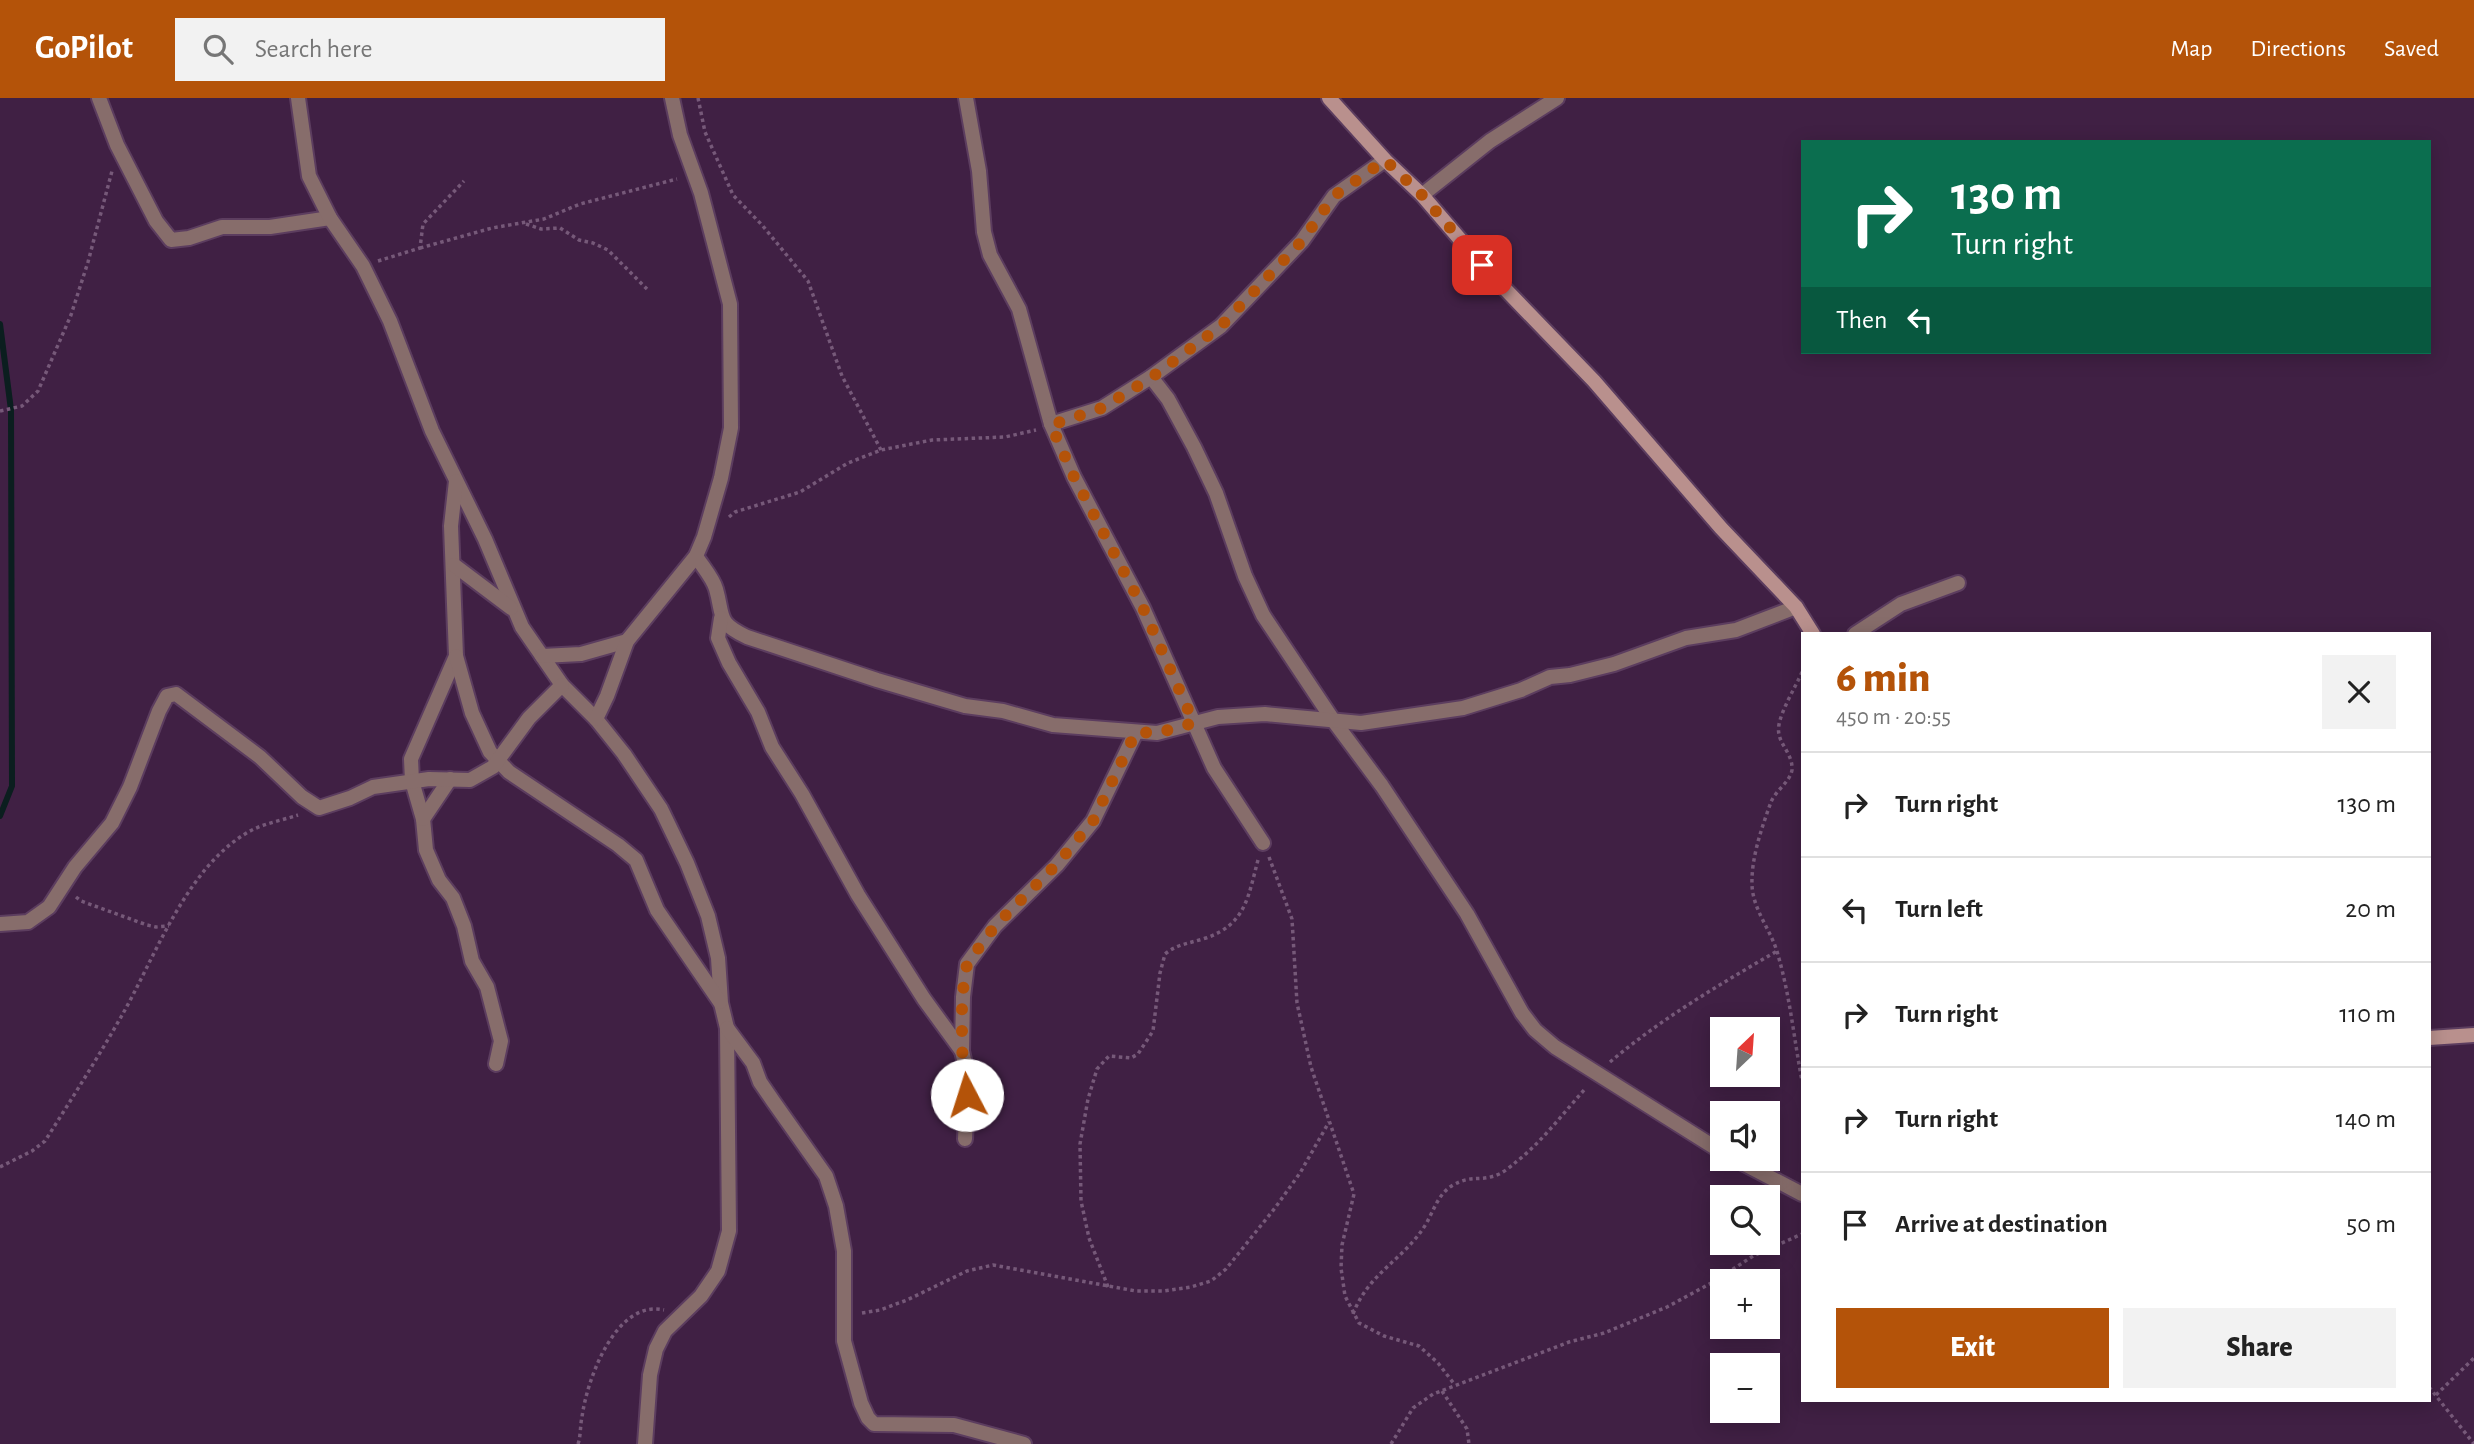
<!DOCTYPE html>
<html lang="en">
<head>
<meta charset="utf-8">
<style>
	:root { --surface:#fff; --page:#f2f2f2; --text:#222; --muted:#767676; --line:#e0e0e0; --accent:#b45309 }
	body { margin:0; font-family:"Alegreya Sans",sans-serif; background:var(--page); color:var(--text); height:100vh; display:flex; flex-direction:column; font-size:26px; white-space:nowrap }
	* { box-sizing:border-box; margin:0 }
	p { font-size:23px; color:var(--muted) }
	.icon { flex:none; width:38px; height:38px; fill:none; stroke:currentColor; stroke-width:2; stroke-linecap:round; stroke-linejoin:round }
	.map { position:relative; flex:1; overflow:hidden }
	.side { position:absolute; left:1801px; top:534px; width:630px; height:770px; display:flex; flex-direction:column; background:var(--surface); border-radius:0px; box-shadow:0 4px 18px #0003 }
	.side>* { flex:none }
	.guide { position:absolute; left:1801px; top:42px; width:630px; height:214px; border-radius:0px; box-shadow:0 4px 18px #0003; background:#0b6e4f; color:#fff; overflow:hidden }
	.needle { width:46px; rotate:25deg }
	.fabs { position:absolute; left:1710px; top:919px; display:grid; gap:14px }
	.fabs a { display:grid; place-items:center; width:70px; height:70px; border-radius:0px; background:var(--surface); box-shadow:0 4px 18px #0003; font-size:35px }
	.pin { position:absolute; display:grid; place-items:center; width:60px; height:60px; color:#fff; margin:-30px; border-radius:14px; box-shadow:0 4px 10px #0006 }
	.me { position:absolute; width:77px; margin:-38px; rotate:355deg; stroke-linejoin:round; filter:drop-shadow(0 0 5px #0008) }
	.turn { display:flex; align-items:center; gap:24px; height:147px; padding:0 35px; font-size:32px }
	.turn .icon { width:91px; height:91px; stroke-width:2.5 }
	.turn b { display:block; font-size:49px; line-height:60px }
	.then { display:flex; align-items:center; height:66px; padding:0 35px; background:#0003; gap:14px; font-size:26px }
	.round { display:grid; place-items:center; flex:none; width:74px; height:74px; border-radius:0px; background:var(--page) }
	.summary { display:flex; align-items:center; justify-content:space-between; height:119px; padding:0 35px }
	h1 { font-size:42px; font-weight:800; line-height:52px; color:var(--accent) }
	.primary-button { display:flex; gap:14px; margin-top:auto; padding:14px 35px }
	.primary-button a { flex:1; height:80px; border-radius:0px; background:var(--accent); color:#fff; font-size:28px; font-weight:800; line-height:80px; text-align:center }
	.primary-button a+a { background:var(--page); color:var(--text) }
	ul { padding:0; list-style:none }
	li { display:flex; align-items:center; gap:21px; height:105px; padding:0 35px; border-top:2px solid var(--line) }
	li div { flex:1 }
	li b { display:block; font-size:26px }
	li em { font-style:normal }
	header { display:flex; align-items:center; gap:42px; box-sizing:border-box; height:98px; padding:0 35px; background:var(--accent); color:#fff }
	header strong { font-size:33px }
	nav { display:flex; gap:38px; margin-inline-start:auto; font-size:24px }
	.search { width:490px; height:63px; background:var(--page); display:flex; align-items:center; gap:18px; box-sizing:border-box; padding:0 24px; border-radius:0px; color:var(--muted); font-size:26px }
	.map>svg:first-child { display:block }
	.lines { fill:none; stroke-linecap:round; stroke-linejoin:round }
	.stream { stroke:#0b1e1f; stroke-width:6 }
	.street-casing { stroke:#5c3d5f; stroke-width:18 }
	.secondary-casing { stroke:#5c3d5f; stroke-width:18 }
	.path { stroke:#765979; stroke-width:3.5; stroke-dasharray:3.5 3.5; stroke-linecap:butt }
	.street { stroke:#876d6b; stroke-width:14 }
	.secondary { stroke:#b9908d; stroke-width:14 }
	.route { stroke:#b45309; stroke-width:12; stroke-dasharray:0 21.6 }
</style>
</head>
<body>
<header>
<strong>GoPilot</strong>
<div class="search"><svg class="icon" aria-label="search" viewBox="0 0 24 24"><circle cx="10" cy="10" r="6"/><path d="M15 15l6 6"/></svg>Search here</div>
<nav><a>Map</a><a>Directions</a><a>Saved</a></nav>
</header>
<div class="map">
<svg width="2474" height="1346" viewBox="0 0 2474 1346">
	<rect width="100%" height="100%" fill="#402044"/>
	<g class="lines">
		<path class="stream" d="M 0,226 L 11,312 L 12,688 L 0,718"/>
		<g class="street-casing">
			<g id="street">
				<path d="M 99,0 L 117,47 L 156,123 L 171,142 L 189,140 L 222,129 L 270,129 L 330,120"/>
				<path d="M 298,0 L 309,78 L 330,120 L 363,168 L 390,223 L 432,333 L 485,441 L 522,529 L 562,587 L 596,621 L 624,656 L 661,711 L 687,765 L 708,818 L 718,860 L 721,905 L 727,930 L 729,1133 L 718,1173 L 701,1198 L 665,1233 L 656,1251 L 650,1277 L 645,1346"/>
				<path d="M 966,0 L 979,73 L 984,134 L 990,157 L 1019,211 L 1051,326 L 1074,379 L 1143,510 L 1214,670 L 1263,745"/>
				<path d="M 1422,97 L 1490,43 L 1557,0"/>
				<path d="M 1151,279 L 1168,301 L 1194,349 L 1216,395 L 1245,478 L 1263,517 L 1333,622 L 1382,688 L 1467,816 L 1522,915 L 1535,932 L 1555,949 L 1722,1054"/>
				<path d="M 1051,326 L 1102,310 L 1151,279 L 1221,228 L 1302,143 L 1334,98 L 1385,62"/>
				<path d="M 456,383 L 451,428 L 456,558 L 411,661 L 412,683 L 423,721 L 426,752 L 439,782 L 453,800 L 464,828 L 472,863 L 487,889 L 501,943 L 496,966"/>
				<path d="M 696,458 C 702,468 713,480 716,491 C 724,519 716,524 747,539 L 877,582 L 965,608 L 1003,613 L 1053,627 L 1157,635 L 1218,619 L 1265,616 L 1361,625 L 1463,610 L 1521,592 L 1550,579 L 1570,577 L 1614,566 L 1686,540 L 1736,532 L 1796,509"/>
				<path d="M 454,467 L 511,510"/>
				<path d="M 721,520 L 718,540 L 729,565 L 758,614 L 772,649 L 802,696 L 858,797 L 924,901 L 962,953"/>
				<path d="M 1855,536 L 1901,506 L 1958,485"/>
				<path d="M 456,558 L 472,615 L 490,654 L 509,674 L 618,747 L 636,762 L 657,812 L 720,904"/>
				<path d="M 542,558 L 581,556 L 627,543"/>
				<path d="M 596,621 L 607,598 L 627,543 L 696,458 L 704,439 L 721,380 L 731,330 L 730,206 L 701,95 L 680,37 L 672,0"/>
				<path d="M 423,721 L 450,681"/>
				<path d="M 0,826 L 28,824 L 49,809 L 75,769 L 112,725 L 130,689 L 159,613 L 167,598 L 176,596 L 260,659 L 302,699 L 319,710 L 350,700 L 373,689 L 429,681 L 470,682 L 493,669 L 529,620 L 562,587"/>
				<path d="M 727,930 L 753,965 L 760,984 L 773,1003 L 826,1078 L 836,1108 L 844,1153 L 844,1243 L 861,1305 L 868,1320 L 874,1326 L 954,1327 L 1024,1346"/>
				<path d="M 965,1041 L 968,979 L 962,953 L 963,899 L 967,866 L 995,828 L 1057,767 L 1093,723 L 1136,634"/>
				<path d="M 1733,1060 L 1802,1096"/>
			</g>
		</g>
		<g class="secondary-casing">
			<g id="secondary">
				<path d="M 1329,0 L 1385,62 L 1422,97 L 1482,167 L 1594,283 L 1721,430 L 1796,509 L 1813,536"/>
				<path d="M 2429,940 L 2474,937"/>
			</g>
		</g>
		<g class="path">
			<path d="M 698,0 L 705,34 L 733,97 L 762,127 L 808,183 L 842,278 L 881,352"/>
			<path d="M 526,126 L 541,131 L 560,130 L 579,142 L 593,145 L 608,152 L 647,191"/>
			<path d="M 420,150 L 492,130 L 544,121 L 580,106 L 677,81"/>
			<path d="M 378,163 L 420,150 L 423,126 L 464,83"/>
			<path d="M 0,313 L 22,308 L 38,293 L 71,217 L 88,164 L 112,73"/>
			<path d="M 729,419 L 735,414 L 800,394 L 848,365 L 881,352 L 932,342 L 1005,339 L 1036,332"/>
			<path d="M 1802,574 C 1796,589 1775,621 1779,636 C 1781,648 1793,657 1792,672 C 1790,684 1776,692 1771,704 C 1762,729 1751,760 1752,787 C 1753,813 1772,833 1778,857 C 1790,898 1794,941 1802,983"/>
			<path d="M 1269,759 L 1292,821 L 1297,905 L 1311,969 L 1354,1096 L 1342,1147 L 1341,1170 L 1345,1198 L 1359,1225 L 1384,1238 L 1419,1248 L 1438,1265 L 1455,1287"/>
			<path d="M 76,799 L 81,803 L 147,827 L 156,829 L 169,828"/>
			<path d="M 1610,964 C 1662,920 1719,887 1777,853"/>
			<path d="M 0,1069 L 32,1053 L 45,1043 C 71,1002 97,961 121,919 C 155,860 187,766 252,732 C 266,725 283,722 298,717"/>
			<path d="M 1108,1189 L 1089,1140 L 1081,1103 L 1080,1046 L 1088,1001 L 1097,971 L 1109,958 L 1131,960 L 1138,956 L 1153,933 L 1160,875 L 1165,856 C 1177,846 1191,845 1206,840 C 1246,826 1248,799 1258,762"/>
			<path d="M 862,1215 L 880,1212 L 907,1202 L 967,1173 L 993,1167 L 1136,1193 L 1164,1193 L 1191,1189 L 1211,1183 L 1226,1171 L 1275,1110 L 1300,1075 L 1329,1024"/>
			<path d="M 1353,1216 C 1369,1174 1404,1162 1426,1126 C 1434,1112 1438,1096 1453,1087 C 1471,1077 1478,1083 1494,1078 C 1502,1076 1510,1069 1516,1064 C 1542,1044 1564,1014 1586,990"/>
			<path d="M 2429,1289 L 2474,1346"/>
			<path d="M 1442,1293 L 1467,1331 L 1469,1346"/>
			<path d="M 2436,1297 L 2474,1260"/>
			<path d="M 578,1346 C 581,1337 580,1328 582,1319 C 587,1281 616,1201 664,1212"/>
			<path d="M 1391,1346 L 1413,1310 L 1433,1296 L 1569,1244 L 1604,1235 L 1667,1209 L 1715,1183 L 1753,1158 L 1802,1136"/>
		</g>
		<use href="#street" class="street"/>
		<use href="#secondary" class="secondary"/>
	</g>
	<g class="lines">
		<path class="route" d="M 967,997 L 968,979 L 962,953 L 962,899 L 967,866 L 995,828 L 1057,766 L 1093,723 L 1136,634 L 1157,635 L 1194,625 L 1143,510 L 1074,379 L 1051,327 L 1102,310 L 1152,279 L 1221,228 L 1302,143 L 1334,98 L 1385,62 L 1422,97 L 1482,167"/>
	</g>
</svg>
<div class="fabs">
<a><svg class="needle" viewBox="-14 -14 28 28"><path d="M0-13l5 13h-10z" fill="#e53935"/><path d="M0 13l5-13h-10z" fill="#767676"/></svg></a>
<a><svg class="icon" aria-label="sound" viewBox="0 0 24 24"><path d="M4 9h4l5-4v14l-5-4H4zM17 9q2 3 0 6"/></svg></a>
<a><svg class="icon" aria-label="search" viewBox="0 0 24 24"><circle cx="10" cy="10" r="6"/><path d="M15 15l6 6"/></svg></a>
<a>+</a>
<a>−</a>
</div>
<div class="pin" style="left:1482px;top:167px;background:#d93025"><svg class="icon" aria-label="arrive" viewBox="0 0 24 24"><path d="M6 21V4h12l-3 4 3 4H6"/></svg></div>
<svg class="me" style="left:967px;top:997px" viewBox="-20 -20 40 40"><circle r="19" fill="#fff"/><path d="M0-13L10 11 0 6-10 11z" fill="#b45309"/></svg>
<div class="guide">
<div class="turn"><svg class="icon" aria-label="right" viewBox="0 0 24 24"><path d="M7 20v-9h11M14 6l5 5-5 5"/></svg><div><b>130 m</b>Turn right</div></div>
<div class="then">Then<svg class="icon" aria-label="left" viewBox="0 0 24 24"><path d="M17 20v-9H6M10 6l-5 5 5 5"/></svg></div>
</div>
<section class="side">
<div class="summary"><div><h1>6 min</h1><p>450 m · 20:55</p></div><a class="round"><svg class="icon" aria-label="close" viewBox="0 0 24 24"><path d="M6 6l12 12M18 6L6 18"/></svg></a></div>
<ul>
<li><svg class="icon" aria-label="right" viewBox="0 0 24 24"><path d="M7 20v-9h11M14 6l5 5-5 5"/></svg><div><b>Turn right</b></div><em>130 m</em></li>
<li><svg class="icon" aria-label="left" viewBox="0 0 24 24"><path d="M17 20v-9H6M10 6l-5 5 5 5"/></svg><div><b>Turn left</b></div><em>20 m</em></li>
<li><svg class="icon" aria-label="right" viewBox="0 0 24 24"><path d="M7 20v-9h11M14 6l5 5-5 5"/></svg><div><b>Turn right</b></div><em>110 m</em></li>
<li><svg class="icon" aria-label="right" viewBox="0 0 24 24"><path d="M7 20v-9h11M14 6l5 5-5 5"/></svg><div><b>Turn right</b></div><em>140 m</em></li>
<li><svg class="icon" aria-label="arrive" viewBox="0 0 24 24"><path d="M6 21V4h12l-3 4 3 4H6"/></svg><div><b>Arrive at destination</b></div><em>50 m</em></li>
</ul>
<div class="primary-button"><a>Exit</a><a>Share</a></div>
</section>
</div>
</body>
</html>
